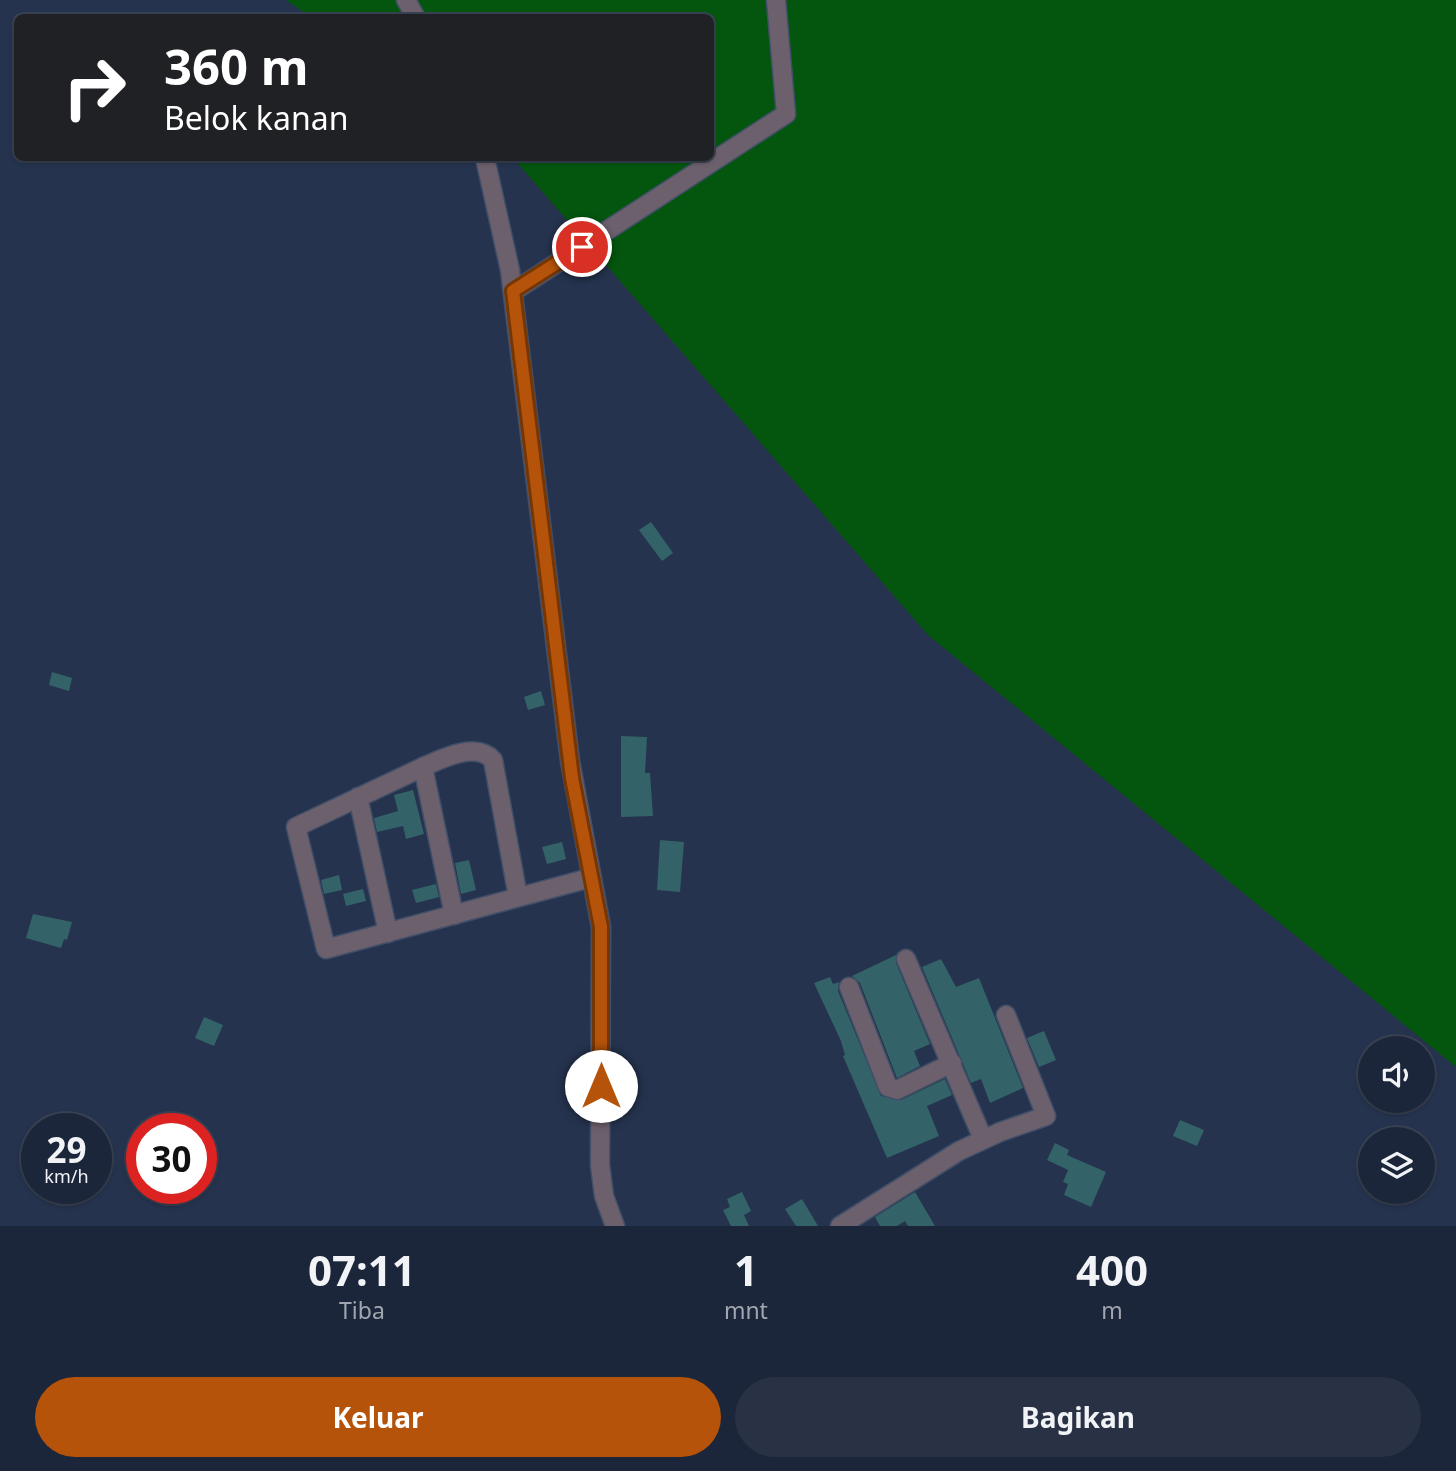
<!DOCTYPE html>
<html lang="id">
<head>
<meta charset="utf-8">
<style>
	:root { --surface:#1c263a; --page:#293245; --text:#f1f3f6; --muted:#a0a5af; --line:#3a4354; --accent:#b45309 }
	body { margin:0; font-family:"Noto Sans",sans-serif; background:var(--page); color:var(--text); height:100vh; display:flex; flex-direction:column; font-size:26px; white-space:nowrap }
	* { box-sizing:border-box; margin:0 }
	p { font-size:23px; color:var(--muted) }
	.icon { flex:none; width:38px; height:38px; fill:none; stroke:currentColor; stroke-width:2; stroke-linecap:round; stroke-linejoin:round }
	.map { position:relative; height:1226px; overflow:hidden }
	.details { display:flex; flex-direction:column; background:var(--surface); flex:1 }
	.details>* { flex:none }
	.top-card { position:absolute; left:14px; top:14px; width:700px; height:147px; border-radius:10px; box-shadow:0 2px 5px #0004,0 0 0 2px var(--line); background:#202124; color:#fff; overflow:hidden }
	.controls { position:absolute; left:1358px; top:1036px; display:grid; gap:14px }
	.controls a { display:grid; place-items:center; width:77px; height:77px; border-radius:50%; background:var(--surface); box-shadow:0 2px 5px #0004,0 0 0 2px var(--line); font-size:35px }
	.speed { position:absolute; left:21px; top:1113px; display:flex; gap:14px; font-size:35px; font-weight:700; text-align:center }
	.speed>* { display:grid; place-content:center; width:91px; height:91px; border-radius:50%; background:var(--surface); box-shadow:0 2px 5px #0004,0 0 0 2px var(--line); line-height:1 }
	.speed small { font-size:18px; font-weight:400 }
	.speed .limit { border:10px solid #d22; background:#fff; color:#111 }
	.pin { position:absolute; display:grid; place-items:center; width:60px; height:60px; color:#fff; margin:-30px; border:4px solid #fff; border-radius:50%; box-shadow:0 2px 7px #0007 }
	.me { position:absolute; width:77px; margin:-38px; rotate:0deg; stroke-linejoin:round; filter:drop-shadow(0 0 5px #0008) }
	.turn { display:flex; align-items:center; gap:24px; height:147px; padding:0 35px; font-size:32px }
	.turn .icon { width:91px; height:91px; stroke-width:2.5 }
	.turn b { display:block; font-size:49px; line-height:60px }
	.eta { display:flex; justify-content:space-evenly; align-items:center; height:119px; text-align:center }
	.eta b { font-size:42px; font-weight:700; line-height:49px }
	.button { display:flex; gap:14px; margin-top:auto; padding:14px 35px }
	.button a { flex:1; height:80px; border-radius:42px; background:var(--accent); color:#fff; font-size:28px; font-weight:700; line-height:80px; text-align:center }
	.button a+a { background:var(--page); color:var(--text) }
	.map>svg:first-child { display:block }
	.green { fill:#04560f }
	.building { fill:#336368 }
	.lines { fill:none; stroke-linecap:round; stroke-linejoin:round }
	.street-casing { stroke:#424f69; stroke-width:21 }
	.street { stroke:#6c606d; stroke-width:18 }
	.route-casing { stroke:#753606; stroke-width:18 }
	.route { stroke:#b45309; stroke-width:12 }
</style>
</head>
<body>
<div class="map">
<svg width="1456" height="1226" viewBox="0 0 1456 1226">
	<rect width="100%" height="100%" fill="#25334e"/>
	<path class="green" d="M 286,0 L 1456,0 L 1456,1067 L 928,635 L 513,158 L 710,158 L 710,18 L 312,18 Z"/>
	<g class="building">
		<path d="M 651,522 L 673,553 L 662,561 L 639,530 Z"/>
		<path d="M 52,672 L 72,678 L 69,691 L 49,685 Z"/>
		<path d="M 541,691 L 545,705 L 528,710 L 524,697 Z"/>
		<path d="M 621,736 L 647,737 L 645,773 L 650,773 L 653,816 L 621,817 Z"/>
		<path d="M 413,790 L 424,834 L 406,839 L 403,826 L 377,832 L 374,818 L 398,811 L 394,795 Z"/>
		<path d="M 660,840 L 684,842 L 680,892 L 657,890 Z"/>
		<path d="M 562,842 L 566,859 L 547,864 L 542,847 Z"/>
		<path d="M 469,860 L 476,890 L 461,894 L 455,863 Z"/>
		<path d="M 339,875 L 342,890 L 324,894 L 321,880 Z"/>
		<path d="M 436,884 L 439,897 L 416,903 L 412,890 Z"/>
		<path d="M 363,889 L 366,901 L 346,906 L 343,894 Z"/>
		<path d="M 33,914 L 72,922 L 67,940 L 64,939 L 61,948 L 26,938 Z"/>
		<path d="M 896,955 L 896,963 L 930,1044 L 914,1051 L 920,1066 L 897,1078 L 860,983 L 852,976 Z"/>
		<path d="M 941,959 L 956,987 L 979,978 L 1023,1088 L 990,1103 L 981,1079 L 971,1083 L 922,967 Z"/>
		<path d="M 830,977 L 833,984 L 839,982 L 838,991 L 881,1096 L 901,1100 L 945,1079 L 952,1095 L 927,1106 L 939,1136 L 887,1158 L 843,1056 L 845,1055 L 841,1041 L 814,983 Z"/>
		<path d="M 204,1017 L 223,1025 L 214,1046 L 195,1038 Z"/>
		<path d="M 1044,1031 L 1056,1060 L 1039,1067 L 1027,1038 Z"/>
		<path d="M 1180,1120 L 1204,1130 L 1197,1146 L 1173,1136 Z"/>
		<path d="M 1055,1143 L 1069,1150 L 1067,1155 L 1106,1172 L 1091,1207 L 1064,1195 L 1068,1184 L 1063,1182 L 1068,1170 L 1047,1160 Z"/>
		<path d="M 742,1192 L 751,1211 L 744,1215 L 749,1226 L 731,1226 L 723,1210 L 730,1207 L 727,1199 Z"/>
		<path d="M 915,1192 L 935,1226 L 908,1226 L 905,1221 L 897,1226 L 880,1226 L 875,1217 Z"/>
		<path d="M 802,1199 L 818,1226 L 796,1226 L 785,1209 Z"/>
	</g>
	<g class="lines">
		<g class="street-casing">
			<g id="street">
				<path d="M 406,0 L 416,18"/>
				<path d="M 485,158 L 510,270 L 570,761 L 601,927 L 600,1165 L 604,1196 L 615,1226"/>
				<path d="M 514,291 L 786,114 L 776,0"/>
				<path d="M 423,767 L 296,827 L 326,949 L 590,878"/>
				<path d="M 358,797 L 388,933"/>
				<path d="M 454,915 L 423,767 C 441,759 476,741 493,760 L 518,897"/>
				<path d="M 906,959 L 983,1139"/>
				<path d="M 849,987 L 888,1087 L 897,1090 L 952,1063"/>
				<path d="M 840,1226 L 959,1151 L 1000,1132 L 1046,1116 L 1006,1015"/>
			</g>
		</g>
		<use href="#street" class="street"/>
	</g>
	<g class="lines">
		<g class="route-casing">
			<path id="route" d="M 582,247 L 513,291 L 572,778 L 601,927 L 601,1086"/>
		</g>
		<use href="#route" class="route"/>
	</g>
</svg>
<div class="controls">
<a><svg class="icon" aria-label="sound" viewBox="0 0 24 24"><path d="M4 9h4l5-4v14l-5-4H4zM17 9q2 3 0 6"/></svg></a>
<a><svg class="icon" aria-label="layers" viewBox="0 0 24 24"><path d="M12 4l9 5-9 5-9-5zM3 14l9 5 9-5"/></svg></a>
</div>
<div class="speed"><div>29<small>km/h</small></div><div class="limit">30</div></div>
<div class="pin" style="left:582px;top:247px;background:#d93025"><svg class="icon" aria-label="arrive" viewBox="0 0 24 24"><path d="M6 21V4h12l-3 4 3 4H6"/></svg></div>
<svg class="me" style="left:601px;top:1086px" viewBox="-20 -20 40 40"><circle r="19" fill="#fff"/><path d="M0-13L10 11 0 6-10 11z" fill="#b45309"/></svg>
<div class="top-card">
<div class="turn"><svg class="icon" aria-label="right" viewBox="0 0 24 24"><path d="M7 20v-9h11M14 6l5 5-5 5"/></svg><div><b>360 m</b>Belok kanan</div></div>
</div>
</div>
<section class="details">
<div class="eta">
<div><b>07:11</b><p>Tiba</p></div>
<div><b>1</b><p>mnt</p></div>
<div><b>400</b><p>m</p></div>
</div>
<div class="button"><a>Keluar</a><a>Bagikan</a></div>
</section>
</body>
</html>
